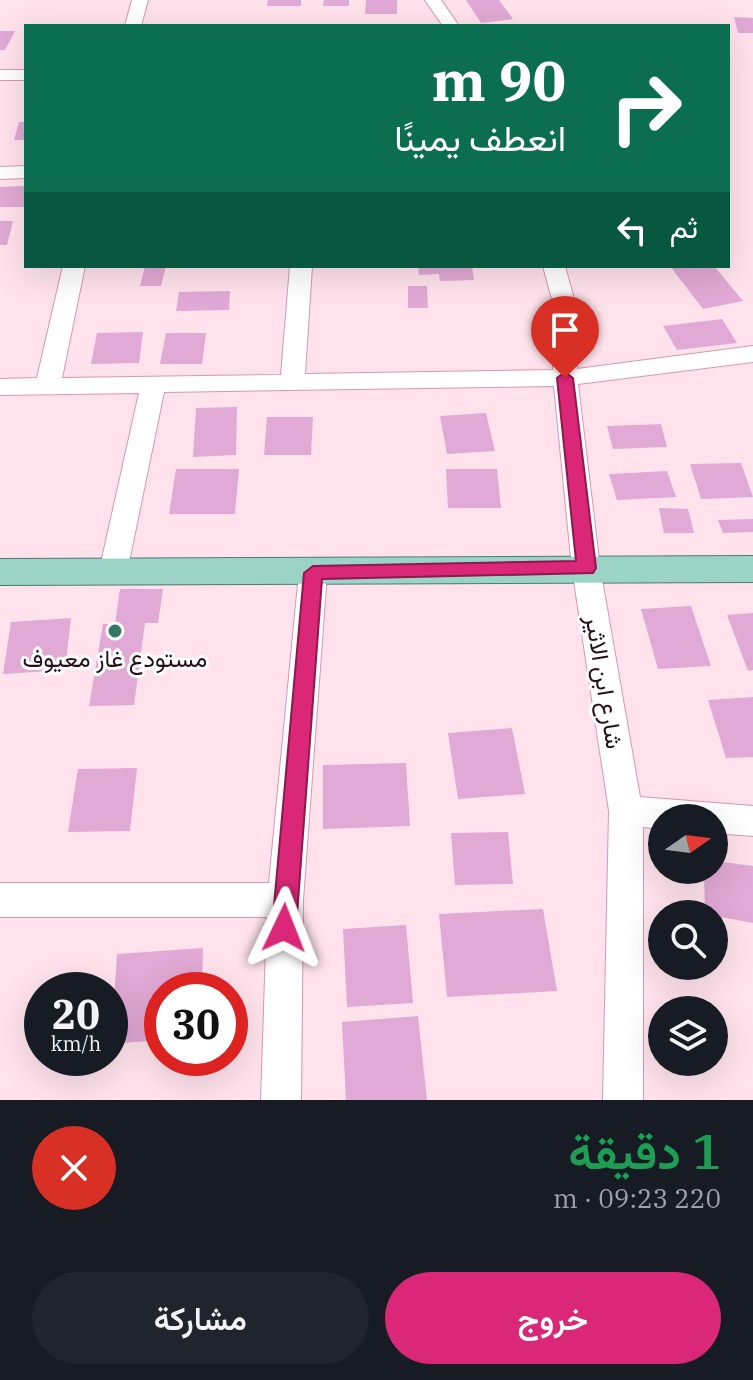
<!DOCTYPE html>
<html lang="ar">
<head>
<meta charset="utf-8">
<style>
	:root { --surface:#171b24; --page:#20242c; --text:#f1f3f6; --muted:#9ea1a6; --accent:#db2777 }
	body { margin:0; font-family:"IBM Plex Serif",Vazirmatn,serif; background:var(--page); color:var(--text); direction:rtl; height:100vh; display:flex; flex-direction:column; font-size:30px; white-space:nowrap }
	* { box-sizing:border-box; margin:0 }
	p { font-size:26px; color:var(--muted) }
	.icon { flex:none; width:44px; height:44px; fill:none; stroke:currentColor; stroke-width:2; stroke-linecap:round; stroke-linejoin:round }
	.map { position:relative; height:1100px; overflow:hidden; direction:ltr }
	.side { display:flex; flex-direction:column; background:var(--surface); flex:1 }
	.side>* { flex:none }
	.banner { position:absolute; left:24px; top:24px; width:706px; height:244px; border-radius:0px; box-shadow:0 8px 32px #0002; direction:rtl; background:#0b6e4f; color:#fff; overflow:hidden }
	.needle { width:52px; rotate:76deg }
	.controls { position:absolute; left:648px; top:804px; display:grid; gap:16px }
	.controls a { display:grid; place-items:center; width:80px; height:80px; border-radius:50%; background:var(--surface); box-shadow:0 8px 32px #0002; font-size:40px }
	.speed { position:absolute; left:24px; top:972px; display:flex; gap:16px; font-size:40px; font-weight:700; text-align:center }
	.speed>* { display:grid; place-content:center; width:104px; height:104px; border-radius:50%; background:var(--surface); box-shadow:0 8px 32px #0002; line-height:1 }
	.speed small { font-size:20px; font-weight:400 }
	.speed .limit { border:12px solid #d22; background:#fff; color:#111 }
	.pin { position:absolute; display:grid; place-items:center; width:68px; height:68px; color:#fff; margin:-82px -34px; border-radius:50% 50% 50% 0; rotate:-45deg; box-shadow:0 0 8px #0007 }
	.pin .icon { rotate:45deg }
	.me { position:absolute; width:88px; margin:-44px; rotate:2deg; stroke-linejoin:round; filter:drop-shadow(0 0 6px #0008) }
	.turn { display:flex; align-items:center; gap:28px; height:168px; padding:0 32px; font-size:36px }
	.turn .icon { width:104px; height:104px; stroke-width:2.5 }
	.turn b { display:block; font-size:56px; line-height:68px }
	.then { display:flex; align-items:center; height:76px; padding:0 32px; background:#0003; gap:16px; font-size:30px }
	.round { display:grid; place-items:center; flex:none; width:84px; height:84px; border-radius:42px; background:var(--page) }
	.headline { display:flex; align-items:center; justify-content:space-between; height:136px; padding:0 32px }
	h1 { font-size:48px; font-weight:600; line-height:60px; color:#1e9e55 }
	.cta { display:flex; gap:16px; margin-top:auto; padding:16px 32px }
	.cta a { flex:1; height:92px; border-radius:48px; background:var(--accent); color:#fff; font-size:32px; font-weight:600; line-height:92px; text-align:center }
	.cta a+a { background:var(--page); color:var(--text) }
	.map>svg:first-child { display:block }
	.building { fill:#e1a9d5 }
	.lines { fill:none; stroke-linecap:round; stroke-linejoin:round }
	.minor-casing { stroke:#da97b1; stroke-width:2 }
	.major-casing { stroke:#477d71; stroke-width:2 }
	.minor { fill:#fff; fill-rule:evenodd }
	.major { fill:#9bd4c6; fill-rule:evenodd }
	.route { fill:#db2777; stroke:#8e194d; stroke-width:2 }
	.poi-dot { fill:#357665; stroke:#fff; stroke-width:3 }
	.labels { text-anchor:middle; dominant-baseline:central; stroke-width:6; stroke-linejoin:round; paint-order:stroke }
	.poi-label { font-size:24px; fill:#270f19; stroke:#fff }
	.street-label { font-size:24px; fill:#270f19; stroke:#fff }
</style>
</head>
<body>
<div class="map">
<svg width="753" height="1100" viewBox="0 0 753 1100">
	<rect width="100%" height="100%" fill="#ffe2ec"/>
	<g class="building">
		<path d="M 268,0 L 301,0 L 301,6 L 267,6 Z"/>
		<path d="M 324,0 L 349,0 L 349,6 L 323,6 Z"/>
		<path d="M 366,0 L 397,0 L 397,14 L 365,14 Z"/>
		<path d="M 466,0 L 499,0 L 513,19 L 481,23 Z"/>
		<path d="M 734,17 L 753,18 L 753,33 L 738,33 Z"/>
		<path d="M 0,31 L 15,31 L 5,50 L 0,50 Z"/>
		<path d="M 19,122 L 26,122 L 26,140 L 14,140 Z"/>
		<path d="M 26,186 L 26,207 L 0,207 L 0,187 Z"/>
		<path d="M 0,221 L 13,221 L 7,245 L 0,245 Z"/>
		<path d="M 145,266 L 166,266 L 161,286 L 140,286 Z"/>
		<path d="M 418,266 L 472,266 L 474,280 L 440,281 L 439,274 L 419,275 Z"/>
		<path d="M 670,266 L 714,266 L 743,301 L 703,309 Z"/>
		<path d="M 408,286 L 427,286 L 428,308 L 408,308 Z"/>
		<path d="M 230,291 L 229,310 L 176,311 L 179,292 Z"/>
		<path d="M 722,319 L 737,343 L 677,350 L 663,326 Z"/>
		<path d="M 143,332 L 139,363 L 91,364 L 97,333 Z"/>
		<path d="M 166,333 L 206,333 L 202,364 L 160,364 Z"/>
		<path d="M 237,407 L 236,455 L 193,457 L 196,408 Z"/>
		<path d="M 486,413 L 495,451 L 447,454 L 440,416 Z"/>
		<path d="M 267,417 L 313,417 L 311,455 L 264,455 Z"/>
		<path d="M 661,424 L 667,447 L 613,449 L 607,426 Z"/>
		<path d="M 741,463 L 753,497 L 701,499 L 690,464 Z"/>
		<path d="M 176,469 L 239,469 L 235,514 L 169,514 Z"/>
		<path d="M 446,469 L 497,469 L 501,508 L 448,508 Z"/>
		<path d="M 667,471 L 676,497 L 617,500 L 609,474 Z"/>
		<path d="M 659,508 L 688,509 L 694,533 L 664,533 Z"/>
		<path d="M 753,519 L 753,532 L 723,533 L 718,520 Z"/>
		<path d="M 120,589 L 163,589 L 158,623 L 145,623 L 134,705 L 89,706 L 103,624 L 115,624 Z"/>
		<path d="M 691,606 L 711,666 L 658,669 L 641,609 Z"/>
		<path d="M 753,613 L 753,670 L 748,671 L 727,615 Z"/>
		<path d="M 71,618 L 65,670 L 3,674 L 11,622 Z"/>
		<path d="M 753,697 L 753,757 L 726,758 L 708,700 Z"/>
		<path d="M 512,728 L 525,794 L 458,799 L 448,733 Z"/>
		<path d="M 406,763 L 410,826 L 323,829 L 323,765 Z"/>
		<path d="M 137,768 L 130,831 L 68,832 L 78,769 Z"/>
		<path d="M 508,832 L 513,884 L 455,885 L 451,833 Z"/>
		<path d="M 714,861 L 753,866 L 753,923 L 705,914 L 704,870 L 714,870 Z"/>
		<path d="M 543,909 L 557,991 L 447,997 L 439,914 Z"/>
		<path d="M 406,925 L 413,1003 L 347,1007 L 343,929 Z"/>
		<path d="M 203,948 L 202,990 L 162,990 L 162,1040 L 111,1044 L 117,954 Z"/>
		<path d="M 418,1016 L 427,1100 L 346,1100 L 342,1022 Z"/>
	</g>
	<g class="lines">
		<g class="minor-casing">
			<g id="minor">
				<path d="M 132,0 L 148,0 L 141,26 L 125,26 Z"/>
				<path d="M 425,0 L 441,0 L 459,26 L 443,26 Z"/>
				<rect x="0" y="70" width="26" height="10"/>
				<path d="M 26,166 L 26,178 L 0,179 L 0,167 Z"/>
				<path d="M 63,266 L 85,266 L 62,378 L 281,375 L 290,266 L 312,266 L 305,374 L 553,370 L 554,307 L 543,266 L 565,266 L 576,307 L 577,369 L 753,346 L 753,362 L 578,384 L 600,568 L 640,797 L 753,806 L 753,836 L 714,833 L 714,818 L 662,818 L 662,829 L 643,827 L 643,1100 L 603,1100 L 609,811 L 572,568 L 554,386 L 164,392 L 127,572 L 123,580 L 113,583 L 103,580 L 99,572 L 139,393 L 0,395 L 0,379 L 37,378 Z"/>
				<path d="M 313,562 L 323,565 L 327,573 L 303,900 L 301,1100 L 261,1100 L 267,917 L 0,917 L 0,883 L 269,883 L 299,573 L 303,565 Z"/>
			</g>
		</g>
		<g class="major-casing">
			<path id="major" d="M 753,556 L 753,582 L 0,585 L 0,559 Z"/>
		</g>
		<use href="#minor" class="minor"/>
		<use href="#major" class="major"/>
	</g>
	<path class="route" d="M 565,372 L 573,378 L 596,568 L 593,573 L 322,579 L 296,928 L 292,936 L 284,940 L 276,936 L 272,928 L 304,573 L 313,566 L 576,561 L 557,378 Z"/>
	<circle class="poi-dot" cx="115" cy="631" r="8"/>
	<g class="labels">
		<g class="poi-label">
			<text x="115" y="658">مستودع غاز معيوف</text>
		</g>
		<g class="street-label">
			<text transform="translate(605 682) rotate(81)">شارع ابن الاثير</text>
		</g>
	</g>
</svg>
<div class="controls">
<a><svg class="needle" viewBox="-14 -14 28 28"><path d="M0-13l5 13h-10z" fill="#e53935"/><path d="M0 13l5-13h-10z" fill="#9ea1a6"/></svg></a>
<a><svg class="icon" aria-label="search" viewBox="0 0 24 24"><circle cx="10" cy="10" r="6"/><path d="M15 15l6 6"/></svg></a>
<a><svg class="icon" aria-label="layers" viewBox="0 0 24 24"><path d="M12 4l9 5-9 5-9-5zM3 14l9 5 9-5"/></svg></a>
</div>
<div class="speed"><div>20<small>km/h</small></div><div class="limit">30</div></div>
<div class="pin" style="left:565px;top:378px;background:#d93025"><svg class="icon" aria-label="arrive" viewBox="0 0 24 24"><path d="M6 21V4h12l-3 4 3 4H6"/></svg></div>
<svg class="me" style="left:284px;top:928px" viewBox="-20 -20 40 40"><path d="M0-17L14 15 0 8-14 15z" fill="#db2777" stroke="#fff" stroke-width="4"/></svg>
<div class="banner">
<div class="turn"><svg class="icon" aria-label="right" viewBox="0 0 24 24"><path d="M7 20v-9h11M14 6l5 5-5 5"/></svg><div><b>90 m</b>انعطف يمينًا</div></div>
<div class="then">ثم<svg class="icon" aria-label="left" viewBox="0 0 24 24"><path d="M17 20v-9H6M10 6l-5 5 5 5"/></svg></div>
</div>
</div>
<section class="side">
<div class="headline"><div><h1>1 دقيقة</h1><p>220 m · 09:23</p></div><a class="round" style="background:#d93025;color:#fff"><svg class="icon" aria-label="close" viewBox="0 0 24 24"><path d="M6 6l12 12M18 6L6 18"/></svg></a></div>
<div class="cta"><a>خروج</a><a>مشاركة</a></div>
</section>
</body>
</html>
